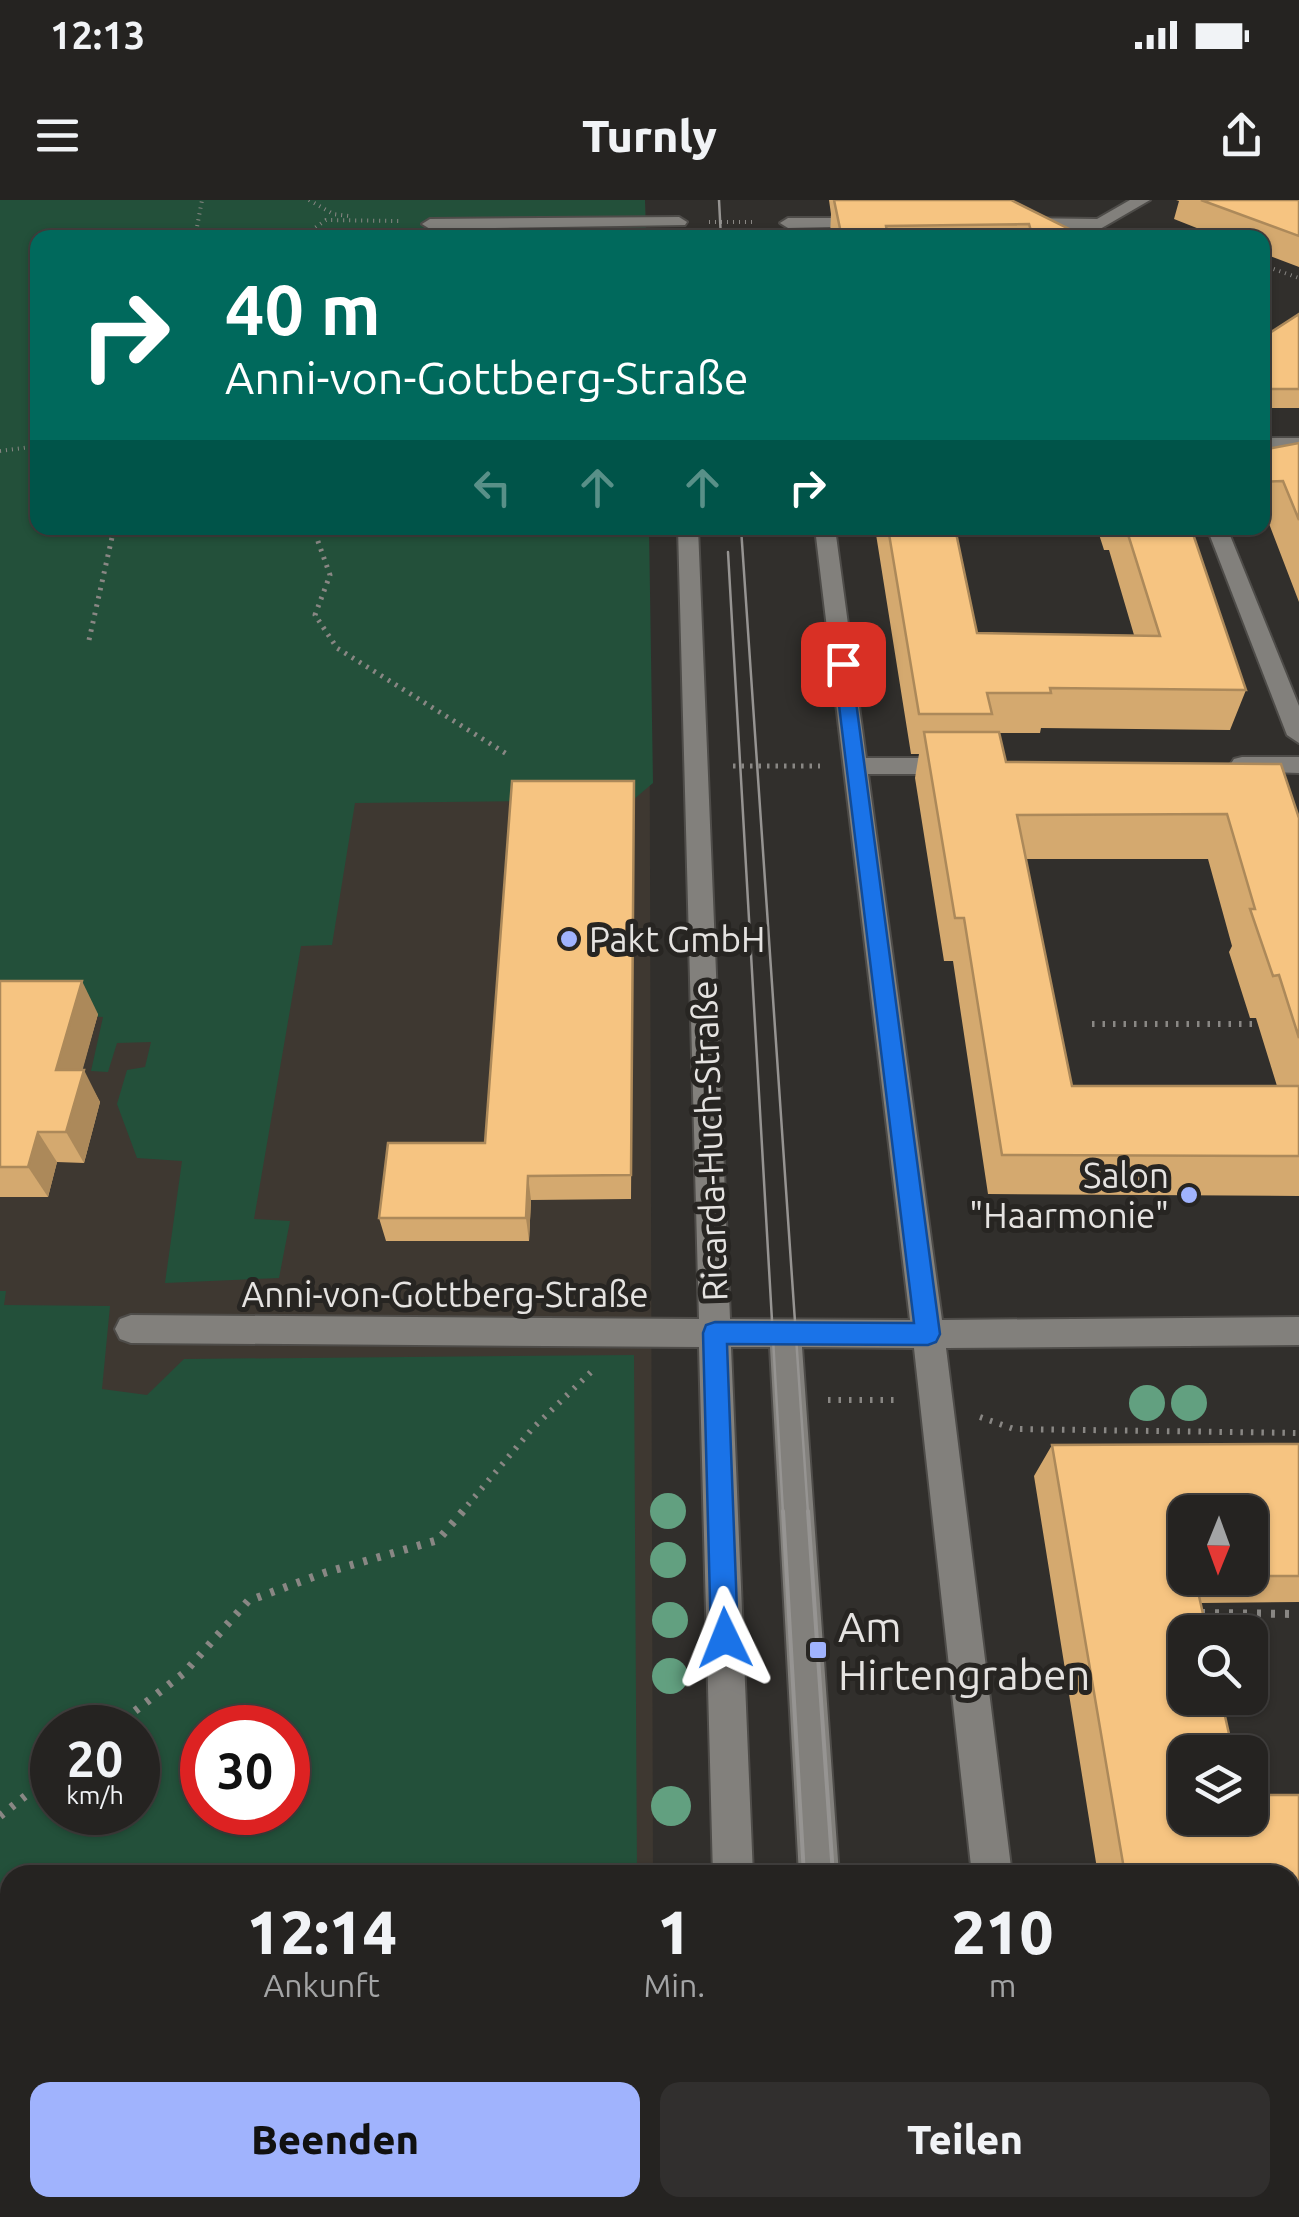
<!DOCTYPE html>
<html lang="de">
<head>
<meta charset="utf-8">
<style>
	:root { --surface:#252321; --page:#312f2e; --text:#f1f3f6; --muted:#a3a4a5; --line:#42403f; --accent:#a0b3fd }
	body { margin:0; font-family:Ubuntu,sans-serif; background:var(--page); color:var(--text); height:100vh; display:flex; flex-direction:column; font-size:38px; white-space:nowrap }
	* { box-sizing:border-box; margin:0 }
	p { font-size:32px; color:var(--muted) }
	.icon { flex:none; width:55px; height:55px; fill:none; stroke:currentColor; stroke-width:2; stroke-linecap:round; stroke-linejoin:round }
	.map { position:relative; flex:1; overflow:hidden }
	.drawer { position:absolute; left:0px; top:1665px; width:1300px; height:352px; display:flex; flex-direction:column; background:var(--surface); border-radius:30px 30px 0 0; box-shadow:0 2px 8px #0004,0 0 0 2px var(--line) }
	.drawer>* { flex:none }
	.banner { position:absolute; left:30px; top:30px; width:1240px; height:305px; border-radius:20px; box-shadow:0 2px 8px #0004,0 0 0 2px var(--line); background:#00695c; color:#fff; overflow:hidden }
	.needle { width:65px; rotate:181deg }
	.controls { position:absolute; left:1168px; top:1295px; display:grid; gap:20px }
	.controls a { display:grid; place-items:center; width:100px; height:100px; border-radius:20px; background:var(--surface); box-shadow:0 2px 8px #0004,0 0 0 2px var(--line); font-size:50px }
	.speed { position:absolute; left:30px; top:1505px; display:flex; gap:20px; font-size:50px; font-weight:700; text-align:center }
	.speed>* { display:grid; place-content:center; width:130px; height:130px; border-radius:50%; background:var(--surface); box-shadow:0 2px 8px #0004,0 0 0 2px var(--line); line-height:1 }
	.speed small { font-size:25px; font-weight:400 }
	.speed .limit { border:15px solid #d22; background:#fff; color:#111 }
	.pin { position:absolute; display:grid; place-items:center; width:85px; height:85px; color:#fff; margin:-42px; border-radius:20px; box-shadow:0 5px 15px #0006 }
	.me { position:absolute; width:110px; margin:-55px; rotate:358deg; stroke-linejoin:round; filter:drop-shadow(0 0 8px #0008) }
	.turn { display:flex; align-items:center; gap:35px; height:210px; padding:0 30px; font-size:45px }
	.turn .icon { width:130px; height:130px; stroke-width:2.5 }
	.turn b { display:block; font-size:70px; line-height:85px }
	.lanes { display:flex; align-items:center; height:95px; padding:0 30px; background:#0003; justify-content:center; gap:50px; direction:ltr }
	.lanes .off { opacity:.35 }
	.eta { display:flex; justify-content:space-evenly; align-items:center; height:170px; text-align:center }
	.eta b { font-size:60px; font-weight:800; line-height:70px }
	.cta { display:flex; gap:20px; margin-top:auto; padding:20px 30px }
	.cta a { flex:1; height:115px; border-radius:20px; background:var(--accent); color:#111; font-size:40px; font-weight:800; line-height:115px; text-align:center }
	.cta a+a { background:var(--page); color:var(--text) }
	.status { display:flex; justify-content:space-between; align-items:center; height:70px; padding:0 50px; background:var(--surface); direction:ltr }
	.status svg { height:28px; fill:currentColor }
	header { display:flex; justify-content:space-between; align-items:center; height:130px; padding:0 30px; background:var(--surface); font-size:45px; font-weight:800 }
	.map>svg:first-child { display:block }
	.built { fill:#3e3831; fill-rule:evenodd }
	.green { fill:#23503a; fill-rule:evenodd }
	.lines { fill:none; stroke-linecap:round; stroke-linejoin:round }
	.stream { fill:#58899c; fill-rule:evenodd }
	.minor-casing { stroke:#4e4c49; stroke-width:4 }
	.path-far3 { stroke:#898784; stroke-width:4; stroke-dasharray:1 5; stroke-linecap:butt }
	.path-far2 { stroke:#898784; stroke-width:5; stroke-dasharray:2.5 6; stroke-linecap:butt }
	.path-far1 { stroke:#898784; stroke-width:6; stroke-dasharray:2.5 8; stroke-linecap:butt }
	.path { stroke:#898784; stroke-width:8; stroke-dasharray:4 10; stroke-linecap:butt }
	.minor { fill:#82807c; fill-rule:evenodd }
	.tram-far1 { stroke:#969492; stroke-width:2.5 }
	.tram { stroke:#969492; stroke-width:4 }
	.tree { fill:#62a080 }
	.wall { fill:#d4a96f; fill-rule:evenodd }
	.shaded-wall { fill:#ac895a }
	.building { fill:#f6c481; stroke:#ac895a; stroke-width:2.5 }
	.route { fill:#1a73e8; stroke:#114b97; stroke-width:2.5 }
	.poi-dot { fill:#a0b3fd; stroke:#272522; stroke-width:4 }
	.labels { text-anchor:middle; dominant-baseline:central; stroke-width:10; stroke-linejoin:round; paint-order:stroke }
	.poi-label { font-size:35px; fill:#e5e3e1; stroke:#272522; text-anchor:start }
	.street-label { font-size:35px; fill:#e5e3e1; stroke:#272522 }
	.near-poi-label { font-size:42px; fill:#e5e3e1; stroke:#272522; text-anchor:start }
</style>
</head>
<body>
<div class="status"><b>12:13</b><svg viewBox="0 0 49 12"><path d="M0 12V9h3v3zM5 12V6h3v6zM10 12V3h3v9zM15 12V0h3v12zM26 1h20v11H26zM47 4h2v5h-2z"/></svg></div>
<header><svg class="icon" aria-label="menu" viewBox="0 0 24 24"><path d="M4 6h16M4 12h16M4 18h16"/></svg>Turnly<svg class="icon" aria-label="share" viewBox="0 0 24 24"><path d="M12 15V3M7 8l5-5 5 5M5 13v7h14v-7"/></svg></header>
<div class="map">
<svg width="1299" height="2017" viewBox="0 0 1299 2017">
	<rect width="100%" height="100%" fill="#312f2c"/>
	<path class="built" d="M 8,0 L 645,0 L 646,37 L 38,38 L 38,328 L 649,328 L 653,1675 L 10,1675 L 0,1754 L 0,13 ZM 52,1528 L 138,1528 L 138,1612 L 52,1612 ZM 202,1528 L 288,1528 L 288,1612 L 202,1612 Z"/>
	<g class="green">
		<path d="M 0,0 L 645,0 L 646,37 L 38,38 L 38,328 L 649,328 L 653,583 L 633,600 L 355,603 L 332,745 L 301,746 L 254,1019 L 290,1021 L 279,1078 L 165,1083 L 182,961 L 137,958 L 117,904 L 127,870 L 145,867 L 151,842 L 117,843 L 108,872 L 91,871 L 103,817 L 13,811 L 0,844 Z"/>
		<path d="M 0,1091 L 6,1091 L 4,1105 L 110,1106 L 102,1189 L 147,1195 L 184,1159 L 634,1155 L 637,1675 L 10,1675 L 10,1806 L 0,1806 ZM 52,1528 L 138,1528 L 138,1612 L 52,1612 ZM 202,1528 L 288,1528 L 288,1612 L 202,1612 Z"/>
		<path d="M 1290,1823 L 1299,1823 L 1299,2017 L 917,2017 L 916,2008 L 1290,2008 Z"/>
		<path d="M 0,1830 L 10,1830 L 10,2008 L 633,2008 L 633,2017 L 0,2017 Z"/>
	</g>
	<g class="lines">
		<g class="stream">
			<rect x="1290" y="1930" width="9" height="22"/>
			<rect x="0" y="1942" width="10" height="22"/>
		</g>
		<g class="minor-casing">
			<g id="minor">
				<path d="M 1130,0 L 1150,0 L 1100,29 L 1018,28 L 1010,23 L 1018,18 L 1097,19 Z"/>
				<path d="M 679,17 L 687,22 L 685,25 L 430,29 L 422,24 L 430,19 Z"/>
				<path d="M 872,18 L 880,23 L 878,26 L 788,28 L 780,23 L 788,18 Z"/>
				<rect x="1262" y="238" width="37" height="12"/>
				<path d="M 678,328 L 698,328 L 730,1119 L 910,1120 L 815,328 L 835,328 L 866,558 L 956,558 L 968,566 L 956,574 L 868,574 L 942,1120 L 1299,1117 L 1299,1145 L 946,1148 L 1012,1675 L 972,1675 L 914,1148 L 802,1147 L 839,1675 L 799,1675 L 770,1147 L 731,1147 L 753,1675 L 713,1675 L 699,1147 L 131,1143 L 120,1139 L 115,1129 L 120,1119 L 131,1115 L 699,1119 Z"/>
				<path d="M 1207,328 L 1227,328 L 1299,506 L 1299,543 L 1287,535 Z"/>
				<path d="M 1242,557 L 1299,557 L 1299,573 L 1234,571 L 1230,565 L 1234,559 Z"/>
				<rect x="720" y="2008" width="44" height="9"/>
				<path d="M 818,2008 L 862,2008 L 863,2017 L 819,2017 Z"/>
			</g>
		</g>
		<g class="path-far3">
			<path d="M 309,0 L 333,14 L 349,16"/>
			<path d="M 709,22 L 757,22"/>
			<path d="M 195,38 L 202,0"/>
			<path d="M 301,38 L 326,20 L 399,21"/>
			<path d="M 1268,67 L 1299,78"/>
			<path d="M 0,251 L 38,246"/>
			<path d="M 313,328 L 316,335"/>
			<path d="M 112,335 L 114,328"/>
		</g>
		<g class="path-far2">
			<path d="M 315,333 L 330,375 L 315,415 L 337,448 L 510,556"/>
			<path d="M 89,440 L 113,333"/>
			<path d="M 733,566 L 820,566"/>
		</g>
		<g class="path-far1">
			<path d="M 1092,824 L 1265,824"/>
			<path d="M 828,1200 L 896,1200"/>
			<path d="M 980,1217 L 1014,1229 L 1299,1233"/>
			<path d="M 461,1313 L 532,1229 L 591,1172"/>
		</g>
		<g class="path">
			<path d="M 1201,1413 L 1299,1414"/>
			<path d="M 113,1528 L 184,1473 L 248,1401 L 324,1373 L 438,1340 L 463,1311"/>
			<path d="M 0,1616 L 52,1575"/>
			<path d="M 1290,1812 L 1299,1812"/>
			<path d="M 0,1825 L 10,1825"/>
			<path d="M 901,2008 L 902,2017"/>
		</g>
		<use href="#minor" class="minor"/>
		<g class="tram-far1">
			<path d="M 719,0 L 721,38"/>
			<path d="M 741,328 L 808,1313"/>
			<path d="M 728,352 L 783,1313"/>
		</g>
		<g class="tram">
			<path d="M 783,1311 L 804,1675"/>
			<path d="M 808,1311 L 833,1675"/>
			<path d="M 823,2008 L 823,2017"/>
			<path d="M 856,2008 L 857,2017"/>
		</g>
	</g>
	<g class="tree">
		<circle cx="1147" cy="1203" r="18"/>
		<circle cx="1189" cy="1203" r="18"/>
		<circle cx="668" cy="1311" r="18"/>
		<circle cx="668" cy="1360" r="18"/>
		<circle cx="670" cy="1420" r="18"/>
		<circle cx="670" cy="1476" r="18"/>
		<circle cx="671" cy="1606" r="20"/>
	</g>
	<g class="wall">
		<path d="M 829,0 L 1011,0 L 1079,38 L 830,38 L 831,14 Z"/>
		<path d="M 1176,0 L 1299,0 L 1299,67 L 1262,53 L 1262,38 L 1222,38 L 1174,19 L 1179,1 Z"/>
		<path d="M 1299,114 L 1299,208 L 1262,208 L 1262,138 Z"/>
		<path d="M 1299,243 L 1299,402 L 1268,321 L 1262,322 L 1262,250 Z"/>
		<path d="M 875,328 L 955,328 L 977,433 L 1134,435 L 1109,350 L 1104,350 L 1097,328 L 1191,328 L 1246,490 L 1230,530 L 1041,528 L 1040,533 L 999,533 L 1006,562 L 1299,618 L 1299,996 L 988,994 L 953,761 L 944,761 L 915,578 L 919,554 L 911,554 ZM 1026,659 L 1208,659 L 1232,746 L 1229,752 L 1250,818 L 1256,818 L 1277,886 L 1072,886 Z"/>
		<path d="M 634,581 L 631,999 L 531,1000 L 529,1041 L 386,1041 L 379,1018 L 485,943 Z"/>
		<path d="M 0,781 L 98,814 L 82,870 L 100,902 L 84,963 L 57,962 L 48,997 L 0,997 Z"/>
		<path d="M 1299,1244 L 1299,1402 L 1200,1403 L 1185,1618 L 1299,1595 L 1299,1754 L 1290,1754 L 1290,1675 L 1098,1675 L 1034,1276 L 1052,1245 ZM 1250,1312 L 1250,1378 L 1185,1378 Z"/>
	</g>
	<g class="shaded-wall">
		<path d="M 82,781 L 98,814 L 74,901 L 56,870 Z"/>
		<path d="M 84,870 L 100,902 L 84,963 L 66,932 Z"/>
		<path d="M 38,932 L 57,962 L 48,997 L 28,967 Z"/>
		<path d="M 528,976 L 531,1000 L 529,1041 L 526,1018 Z"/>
	</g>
	<g class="building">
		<path d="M 834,0 L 1011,0 L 1077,33 L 1079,38 L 1033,38 L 1029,24 L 886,26 L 888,38 L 842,38 Z"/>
		<path d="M 1201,0 L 1299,0 L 1299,36 Z"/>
		<path d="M 1299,114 L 1299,189 L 1262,189 L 1262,138 Z"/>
		<path d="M 1299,243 L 1299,320 L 1283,281 L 1262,282 L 1262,250 Z"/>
		<path d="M 888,328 L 955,328 L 977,433 L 1160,436 L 1126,328 L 1191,328 L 1246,490 L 1050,488 L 1051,493 L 987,493 L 992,514 L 919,514 Z"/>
		<path d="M 924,532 L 999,532 L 1006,562 L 1281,564 L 1299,618 L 1299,838 L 1279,775 L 1273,776 L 1250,709 L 1255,709 L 1227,614 L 1017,615 L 1072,886 L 1299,886 L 1299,956 L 1002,955 L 964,718 L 955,718 Z"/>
		<path d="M 512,581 L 634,581 L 631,975 L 528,976 L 526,1018 L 379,1018 L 388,943 L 485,943 Z"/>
		<path d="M 0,781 L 82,781 L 56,870 L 84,870 L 66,932 L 38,932 L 28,967 L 0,967 Z"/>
		<path d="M 1299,1244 L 1299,1376 L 1250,1376 L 1250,1312 L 1185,1312 L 1185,1378 L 1195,1378 L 1207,1432 L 1185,1432 L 1185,1498 L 1221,1498 L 1233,1552 L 1185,1552 L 1185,1618 L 1250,1618 L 1250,1595 L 1299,1595 L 1299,1744 L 1290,1744 L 1290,1675 L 1125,1675 L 1052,1245 Z"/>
	</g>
	<path class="route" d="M 843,458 L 851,464 L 940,1134 L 936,1142 L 928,1145 L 727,1144 L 738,1438 L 734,1448 L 725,1452 L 715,1448 L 711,1438 L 703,1133 L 706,1125 L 715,1122 L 914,1123 L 834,464 Z"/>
	<g class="poi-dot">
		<circle cx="569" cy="739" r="10"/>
		<circle cx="1189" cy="995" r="10"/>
		<rect x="808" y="1440" width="20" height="20" rx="5"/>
	</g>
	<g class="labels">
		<g class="poi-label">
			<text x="589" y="739">Pakt GmbH</text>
			<text x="1169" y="975" text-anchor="end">Salon<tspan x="1169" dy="40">"Haarmonie"</tspan></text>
		</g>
		<g class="street-label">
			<text transform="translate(709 941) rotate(-92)">Ricarda-Huch-Straße</text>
			<text x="445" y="1094">Anni-von-Gottberg-Straße</text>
		</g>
		<g class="near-poi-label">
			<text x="838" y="1426">Am<tspan x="838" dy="48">Hirtengraben</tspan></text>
		</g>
	</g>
</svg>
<div class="controls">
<a><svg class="needle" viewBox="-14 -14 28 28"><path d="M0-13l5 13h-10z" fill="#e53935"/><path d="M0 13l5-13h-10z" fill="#a3a4a5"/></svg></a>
<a><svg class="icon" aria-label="search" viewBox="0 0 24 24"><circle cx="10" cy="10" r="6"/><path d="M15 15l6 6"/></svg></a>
<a><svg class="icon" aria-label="layers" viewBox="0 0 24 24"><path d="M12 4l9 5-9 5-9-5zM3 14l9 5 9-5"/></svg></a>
</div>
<div class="speed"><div>20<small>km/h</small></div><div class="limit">30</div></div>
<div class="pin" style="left:843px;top:464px;background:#d93025"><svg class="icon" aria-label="arrive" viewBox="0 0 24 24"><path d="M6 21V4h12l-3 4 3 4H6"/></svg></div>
<svg class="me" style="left:725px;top:1438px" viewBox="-20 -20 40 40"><path d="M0-17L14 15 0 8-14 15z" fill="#1a73e8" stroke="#fff" stroke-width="4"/></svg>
<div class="banner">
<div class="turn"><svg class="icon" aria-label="right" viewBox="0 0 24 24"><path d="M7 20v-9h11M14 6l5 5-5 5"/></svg><div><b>40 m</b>Anni-von-Gottberg-Straße</div></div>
<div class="lanes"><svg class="icon off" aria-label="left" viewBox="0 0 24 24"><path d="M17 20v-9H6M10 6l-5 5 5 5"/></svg><svg class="icon off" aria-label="ahead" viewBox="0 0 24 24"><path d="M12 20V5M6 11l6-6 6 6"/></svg><svg class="icon off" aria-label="ahead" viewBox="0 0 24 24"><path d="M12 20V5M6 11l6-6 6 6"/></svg><svg class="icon" aria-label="right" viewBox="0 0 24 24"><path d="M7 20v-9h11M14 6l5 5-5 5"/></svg></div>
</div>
<section class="drawer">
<div class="eta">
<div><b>12:14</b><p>Ankunft</p></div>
<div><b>1</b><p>Min.</p></div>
<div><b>210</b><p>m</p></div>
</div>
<div class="cta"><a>Beenden</a><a>Teilen</a></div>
</section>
</div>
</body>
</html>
